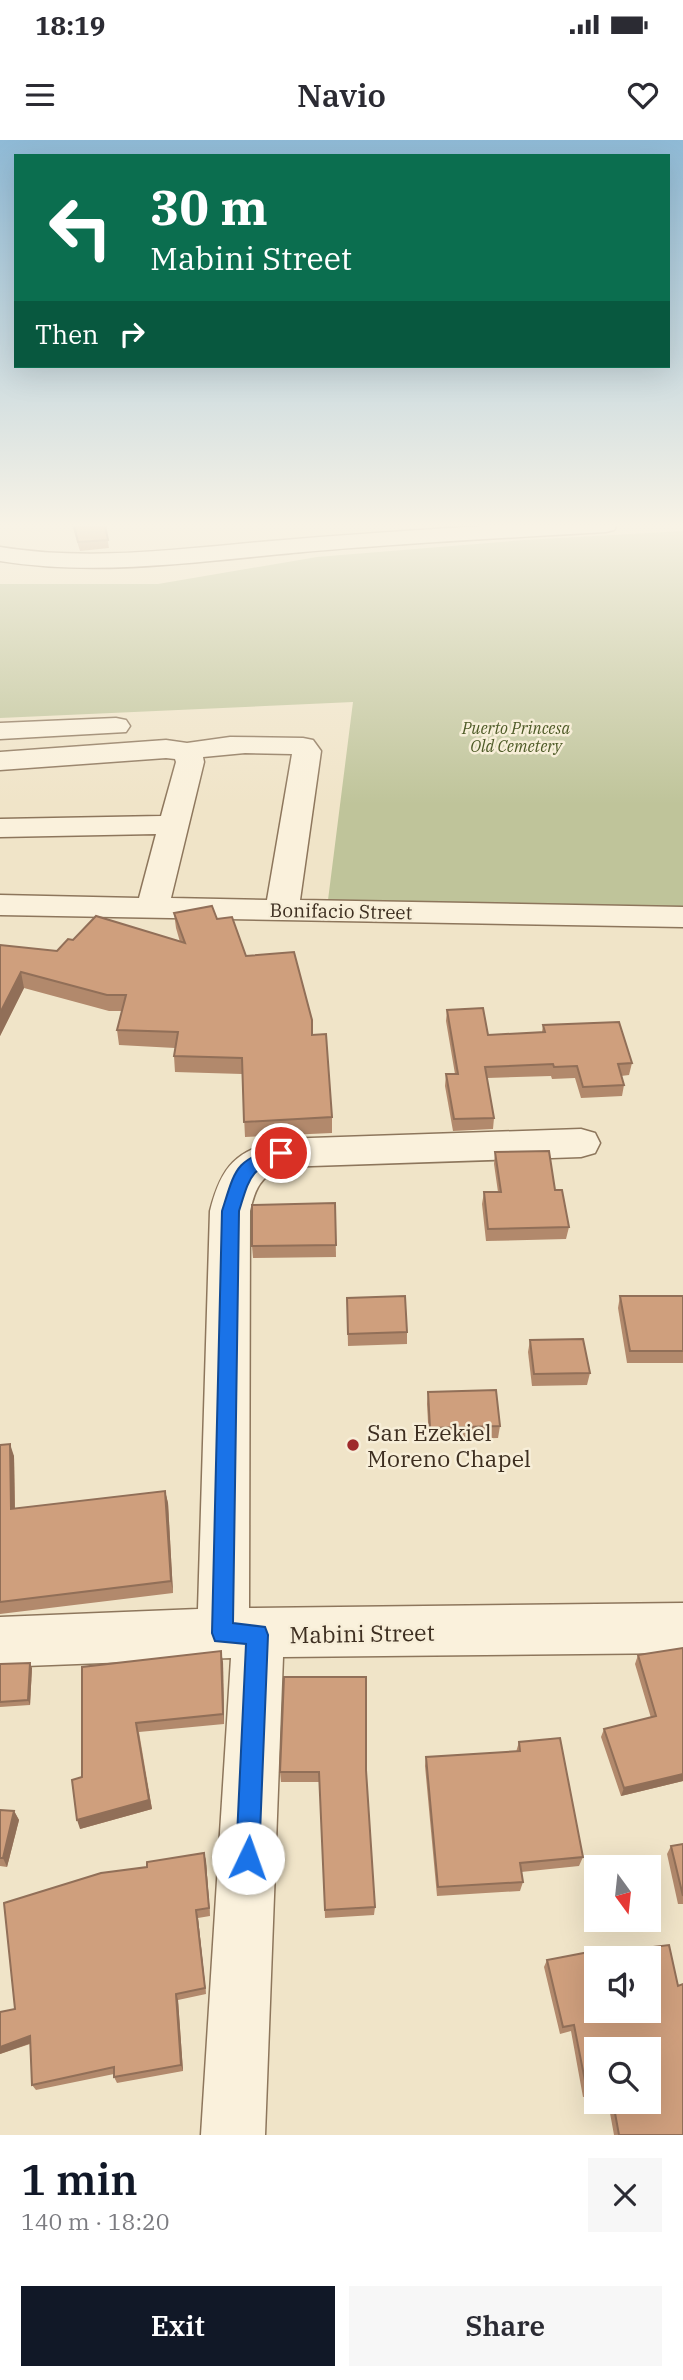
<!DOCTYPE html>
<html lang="en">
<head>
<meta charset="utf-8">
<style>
	:root { --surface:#fff; --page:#f7f7f7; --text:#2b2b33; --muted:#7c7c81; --accent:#111827 }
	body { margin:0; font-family:"IBM Plex Serif",serif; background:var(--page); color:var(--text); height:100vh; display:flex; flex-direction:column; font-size:26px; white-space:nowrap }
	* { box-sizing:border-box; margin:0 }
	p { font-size:23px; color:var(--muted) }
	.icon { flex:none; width:38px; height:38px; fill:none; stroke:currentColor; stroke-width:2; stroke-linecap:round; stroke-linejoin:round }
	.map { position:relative; height:1995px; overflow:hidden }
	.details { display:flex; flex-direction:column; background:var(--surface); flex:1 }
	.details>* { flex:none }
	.guide { position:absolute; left:14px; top:14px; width:656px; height:214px; border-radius:0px; box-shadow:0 7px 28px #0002; background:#0b6e4f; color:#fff; overflow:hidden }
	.needle { width:46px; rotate:165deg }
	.fabs { position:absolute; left:584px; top:1715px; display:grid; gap:14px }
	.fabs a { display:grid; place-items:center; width:77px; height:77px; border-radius:0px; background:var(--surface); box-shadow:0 7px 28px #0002; font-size:35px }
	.pin { position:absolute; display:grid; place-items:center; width:60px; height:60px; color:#fff; margin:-30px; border:4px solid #fff; border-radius:50%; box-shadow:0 2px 7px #0007 }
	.me { position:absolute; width:77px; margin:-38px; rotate:3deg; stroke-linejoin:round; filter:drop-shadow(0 0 5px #0008) }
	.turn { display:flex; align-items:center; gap:24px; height:147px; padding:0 21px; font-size:32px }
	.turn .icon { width:91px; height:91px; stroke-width:2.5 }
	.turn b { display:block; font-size:49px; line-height:60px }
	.then { display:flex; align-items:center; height:66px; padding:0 21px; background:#0003; gap:14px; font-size:26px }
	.round { display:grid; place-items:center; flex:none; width:74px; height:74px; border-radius:0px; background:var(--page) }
	.overview { display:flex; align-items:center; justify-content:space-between; height:119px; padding:0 21px }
	h1 { font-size:42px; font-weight:600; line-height:52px; color:var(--accent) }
	.cta { display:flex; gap:14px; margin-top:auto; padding:14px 21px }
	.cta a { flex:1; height:80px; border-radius:0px; background:var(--accent); color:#fff; font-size:28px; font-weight:600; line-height:80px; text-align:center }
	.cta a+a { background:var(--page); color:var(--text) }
	.status { display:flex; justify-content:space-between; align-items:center; height:49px; padding:0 35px; background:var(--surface); direction:ltr }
	.status svg { height:19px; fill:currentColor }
	header { display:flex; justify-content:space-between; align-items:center; height:91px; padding:0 21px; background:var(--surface); font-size:32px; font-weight:600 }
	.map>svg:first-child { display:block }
	.cemetery { fill:#bfc49a }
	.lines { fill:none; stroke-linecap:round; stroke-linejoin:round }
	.minor-casing { stroke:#8d765c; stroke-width:3 }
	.minor { fill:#faf1dc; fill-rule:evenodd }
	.wall { fill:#b2896c }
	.shaded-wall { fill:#916f58 }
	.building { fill:#cf9f7d; stroke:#916f58; stroke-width:2; fill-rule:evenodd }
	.route { fill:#1a73e8; stroke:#114b97; stroke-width:2 }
	.poi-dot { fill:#9e2a2b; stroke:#f7eed8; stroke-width:2.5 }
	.labels { text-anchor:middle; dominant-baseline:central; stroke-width:5; stroke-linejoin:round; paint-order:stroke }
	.far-park-label { font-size:16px; font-style:italic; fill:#4d5a26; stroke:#f7eed8 }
	.street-label { font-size:19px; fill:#3d2e20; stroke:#f7eed8 }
	.near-poi-label { font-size:23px; fill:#3d2e20; stroke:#f7eed8; text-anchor:start }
	.near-street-label { font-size:23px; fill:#3d2e20; stroke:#f7eed8 }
</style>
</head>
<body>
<div class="status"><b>18:19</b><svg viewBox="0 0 49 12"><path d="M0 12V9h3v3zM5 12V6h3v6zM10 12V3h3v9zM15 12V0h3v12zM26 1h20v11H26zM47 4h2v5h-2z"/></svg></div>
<header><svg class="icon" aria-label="menu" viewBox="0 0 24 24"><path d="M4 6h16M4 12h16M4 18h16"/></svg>Navio<svg class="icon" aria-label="heart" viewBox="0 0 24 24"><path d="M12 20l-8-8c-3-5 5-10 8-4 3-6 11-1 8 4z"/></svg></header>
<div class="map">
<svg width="683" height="1995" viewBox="0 0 683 1995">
	<rect width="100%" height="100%" fill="#f0e4c8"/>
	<path class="cemetery" d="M 683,391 L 683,768 L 328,760 L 353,562 L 0,578 L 0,444 L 158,444 L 317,417 L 524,400 Z"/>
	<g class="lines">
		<g class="minor-casing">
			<g id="minor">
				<path d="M 498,385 L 617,385 L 614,390 L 606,392 C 505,398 404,403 303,412 C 204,421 99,437 0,421 L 0,407 C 85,421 174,410 260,402 C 339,395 418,390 498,385 Z"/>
				<path d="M 116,578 L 126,580 L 130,586 L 126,592 L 0,599 L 0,583 Z"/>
				<path d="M 230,597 L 303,598 L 313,600 L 321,611 L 300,760 L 683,767 L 683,787 L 0,775 L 0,755 L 139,758 L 156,694 L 0,697 L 0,679 L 161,676 L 176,622 L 175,619 L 166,618 L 0,630 L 0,612 L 166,600 L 187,603 ZM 245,613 L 292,614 L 267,760 L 171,758 L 204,622 L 203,617 Z"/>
				<path d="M 581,989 L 595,993 L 600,1003 L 595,1013 L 581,1017 L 282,1027 C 260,1037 255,1049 250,1071 L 249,1468 L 683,1463 L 683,1513 L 283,1517 L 265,1995 L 201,1995 L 231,1518 L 0,1527 L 0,1477 L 198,1469 L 210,1071 C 222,1024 236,1012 281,999 Z"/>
			</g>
		</g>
		<use href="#minor" class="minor"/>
	</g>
	<g class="wall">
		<path d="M 72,385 L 105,385 L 109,408 L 80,411 Z"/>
		<path d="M 174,773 L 217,779 L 246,816 L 312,895 L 332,977 L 332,993 L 245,997 L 242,934 L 175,932 L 174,916 L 175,908 L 119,905 L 117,890 L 122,871 L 109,871 L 24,848 L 0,896 L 0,805 L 57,811 L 73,800 L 180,802 L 176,788 Z"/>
		<path d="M 447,870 L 488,895 L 542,892 L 543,885 L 632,923 L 629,935 L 621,936 L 624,945 L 622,956 L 581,958 L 575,938 L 552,939 L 551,936 L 487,938 L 494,978 L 493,989 L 453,991 L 445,946 L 446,934 L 455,934 L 446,881 Z"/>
		<path d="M 495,1012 L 555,1050 L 569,1087 L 566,1099 L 486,1101 L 482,1064 L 484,1052 L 498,1052 L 494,1024 Z"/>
		<path d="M 335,1063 L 336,1117 L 253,1118 L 252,1106 Z"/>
		<path d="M 620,1156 L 683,1156 L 683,1223 L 627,1223 L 618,1168 Z"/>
		<path d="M 347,1158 L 407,1192 L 407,1204 L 348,1206 Z"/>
		<path d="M 530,1200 L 590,1233 L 587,1245 L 532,1246 L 528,1212 Z"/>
		<path d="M 428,1252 L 500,1286 L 498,1298 L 429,1300 L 427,1264 Z"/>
		<path d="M 0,1305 L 14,1316 L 15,1369 L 165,1351 L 168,1363 L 173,1453 L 0,1474 Z"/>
		<path d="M 683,1508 L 683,1641 L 621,1656 L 601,1597 L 604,1589 L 651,1578 L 635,1524 L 638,1515 Z"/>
		<path d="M 223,1522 L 224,1584 L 139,1592 L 152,1669 L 80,1689 L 82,1637 L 82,1527 Z"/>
		<path d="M 0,1524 L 32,1528 L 30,1565 L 0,1567 Z"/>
		<path d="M 519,1602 L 583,1717 L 579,1726 L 521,1732 L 523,1742 L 520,1751 L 437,1756 L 425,1626 L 426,1617 L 516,1612 Z"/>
		<path d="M 366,1630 L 375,1767 L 374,1775 L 325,1778 L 320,1642 L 281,1642 L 280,1632 Z"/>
		<path d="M 0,1670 L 14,1671 L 19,1680 L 7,1727 L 0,1726 Z"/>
		<path d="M 683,1704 L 683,1764 L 678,1764 L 667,1714 L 671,1706 Z"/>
		<path d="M 204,1713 L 206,1721 L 210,1776 L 198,1778 L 206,1854 L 178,1860 L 183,1931 L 117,1943 L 114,1937 L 114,1934 L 36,1950 L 32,1945 L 30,1904 L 0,1914 L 0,1872 L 15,1869 L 147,1727 Z"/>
		<path d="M 547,1820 L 683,1995 L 614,1995 L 608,1962 L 649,1962 L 597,1909 L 597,1956 L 583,1957 L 571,1891 L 560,1894 L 544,1827 Z"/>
	</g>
	<g class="shaded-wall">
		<path d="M 21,832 L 24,848 L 0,896 L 0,873 Z"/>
		<path d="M 10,1304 L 14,1316 L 15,1381 L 11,1369 Z"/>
		<path d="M 165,1351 L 168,1363 L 173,1453 L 171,1441 Z"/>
		<path d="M 221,1511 L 223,1522 L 224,1584 L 223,1574 Z"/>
		<path d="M 30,1523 L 32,1528 L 30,1565 L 28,1560 Z"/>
		<path d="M 136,1583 L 152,1669 L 80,1689 L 77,1680 Z"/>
		<path d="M 683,1634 L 683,1641 L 621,1656 L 624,1648 Z"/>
		<path d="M 14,1671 L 19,1680 L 7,1727 L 3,1718 Z"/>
		<path d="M 204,1713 L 206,1721 L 210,1776 L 209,1768 Z"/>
		<path d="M 196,1770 L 198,1778 L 206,1854 L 205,1848 Z"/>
		<path d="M 176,1854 L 178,1860 L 183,1931 L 181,1925 Z"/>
		<path d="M 30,1896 L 34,1902 L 0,1914 L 0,1907 Z"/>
	</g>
	<g class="building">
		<path d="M 74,385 L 105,385 L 108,400 L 78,402 Z"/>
		<path d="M 212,766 L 217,779 L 232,777 L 246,816 L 294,812 L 312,880 L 312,895 L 326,894 L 332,977 L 244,982 L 242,918 L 174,916 L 178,892 L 117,890 L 126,855 L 107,855 L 21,832 L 0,873 L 0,805 L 57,811 L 68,799 L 73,800 L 96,776 L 185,803 L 174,773 Z"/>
		<path d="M 483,868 L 488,895 L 545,892 L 543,885 L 619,882 L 632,923 L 618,924 L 624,945 L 583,947 L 577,926 L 554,927 L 553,924 L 485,927 L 494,978 L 454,979 L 446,934 L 458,934 L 447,870 Z"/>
		<path d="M 549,1011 L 555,1050 L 562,1050 L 569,1087 L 488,1089 L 484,1052 L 501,1052 L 495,1012 Z"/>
		<path d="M 335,1063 L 336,1105 L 252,1106 L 252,1065 Z"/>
		<path d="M 405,1156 L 407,1192 L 348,1194 L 347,1158 Z"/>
		<path d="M 620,1156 L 683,1156 L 683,1211 L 630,1211 Z"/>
		<path d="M 583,1199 L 590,1233 L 534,1234 L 530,1200 Z"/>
		<path d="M 496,1250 L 500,1286 L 430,1288 L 428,1252 Z"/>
		<path d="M 10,1304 L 11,1369 L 165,1351 L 171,1441 L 0,1462 L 0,1305 Z"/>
		<path d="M 683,1508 L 683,1634 L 624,1648 L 604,1589 L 656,1576 L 638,1515 Z"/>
		<path d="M 221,1511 L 223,1574 L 136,1583 L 149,1660 L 77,1680 L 72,1640 L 82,1637 L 82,1527 Z"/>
		<path d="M 30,1523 L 28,1560 L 0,1562 L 0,1524 Z"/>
		<path d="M 284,1537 L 366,1537 L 366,1630 L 375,1767 L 325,1770 L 319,1632 L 280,1632 Z"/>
		<path d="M 560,1598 L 583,1717 L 520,1723 L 523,1742 L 438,1747 L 426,1617 L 520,1611 L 519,1602 Z"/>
		<path d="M 0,1670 L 14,1671 L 3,1718 L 0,1718 Z"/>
		<path d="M 683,1704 L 683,1756 L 671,1706 Z"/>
		<path d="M 204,1713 L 209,1768 L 196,1770 L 205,1848 L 176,1854 L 181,1925 L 114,1937 L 114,1927 L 32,1945 L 30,1896 L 0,1907 L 0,1872 L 15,1869 L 4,1763 L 101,1733 L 147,1727 L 147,1722 Z"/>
		<path d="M 669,1805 L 678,1846 L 683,1844 L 683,1995 L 619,1995 L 613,1962 L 649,1962 L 649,1909 L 597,1909 L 597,1950 L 587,1951 L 574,1885 L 563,1887 L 547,1820 L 610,1808 L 611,1812 ZM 597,1818 L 649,1818 L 649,1871 L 597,1871 Z"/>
	</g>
	<linearGradient id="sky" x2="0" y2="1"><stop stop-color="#8fbad6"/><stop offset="0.58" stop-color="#f8f3e6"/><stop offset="1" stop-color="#f8f3e6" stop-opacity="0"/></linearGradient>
	<rect width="683" height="664" fill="url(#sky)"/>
	<path class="route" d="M 281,1007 L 287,1009 L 289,1013 L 287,1017 C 250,1028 250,1036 239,1071 L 233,1483 L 265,1487 L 268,1495 L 259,1718 L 256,1727 L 248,1730 L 239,1727 L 236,1718 L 246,1504 L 215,1501 L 212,1493 L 222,1071 C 236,1027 235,1020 281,1007 Z"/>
	<circle class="poi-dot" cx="353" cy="1305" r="7"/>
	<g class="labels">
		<g class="far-park-label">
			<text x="516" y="588">Puerto Princesa<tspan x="516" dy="18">Old Cemetery</tspan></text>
		</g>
		<g class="street-label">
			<text transform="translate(341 771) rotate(1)">Bonifacio Street</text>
		</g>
		<g class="near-poi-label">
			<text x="367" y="1292">San Ezekiel<tspan x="367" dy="26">Moreno Chapel</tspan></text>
		</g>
		<g class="near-street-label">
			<text transform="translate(362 1493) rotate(-1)">Mabini Street</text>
		</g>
	</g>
</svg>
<div class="fabs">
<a><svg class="needle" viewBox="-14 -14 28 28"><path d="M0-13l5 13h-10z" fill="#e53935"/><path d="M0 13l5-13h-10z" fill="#7c7c81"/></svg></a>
<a><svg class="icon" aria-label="sound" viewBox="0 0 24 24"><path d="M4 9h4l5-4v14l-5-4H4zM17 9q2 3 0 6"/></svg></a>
<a><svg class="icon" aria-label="search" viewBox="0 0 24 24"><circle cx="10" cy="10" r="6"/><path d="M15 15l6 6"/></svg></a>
</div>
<div class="pin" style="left:281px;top:1013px;background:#d93025"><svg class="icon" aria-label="arrive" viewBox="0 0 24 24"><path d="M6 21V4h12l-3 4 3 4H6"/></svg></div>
<svg class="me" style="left:248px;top:1718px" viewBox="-20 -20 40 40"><circle r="19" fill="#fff"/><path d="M0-13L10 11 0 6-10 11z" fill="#1a73e8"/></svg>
<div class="guide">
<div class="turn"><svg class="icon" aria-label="left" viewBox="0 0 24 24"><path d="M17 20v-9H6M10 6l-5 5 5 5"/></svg><div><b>30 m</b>Mabini Street</div></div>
<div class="then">Then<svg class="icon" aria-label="right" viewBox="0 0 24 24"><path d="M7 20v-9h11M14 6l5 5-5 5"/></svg></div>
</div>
</div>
<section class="details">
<div class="overview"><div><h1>1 min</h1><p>140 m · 18:20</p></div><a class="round"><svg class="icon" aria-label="close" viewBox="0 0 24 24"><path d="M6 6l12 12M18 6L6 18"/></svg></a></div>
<div class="cta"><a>Exit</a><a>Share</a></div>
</section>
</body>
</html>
